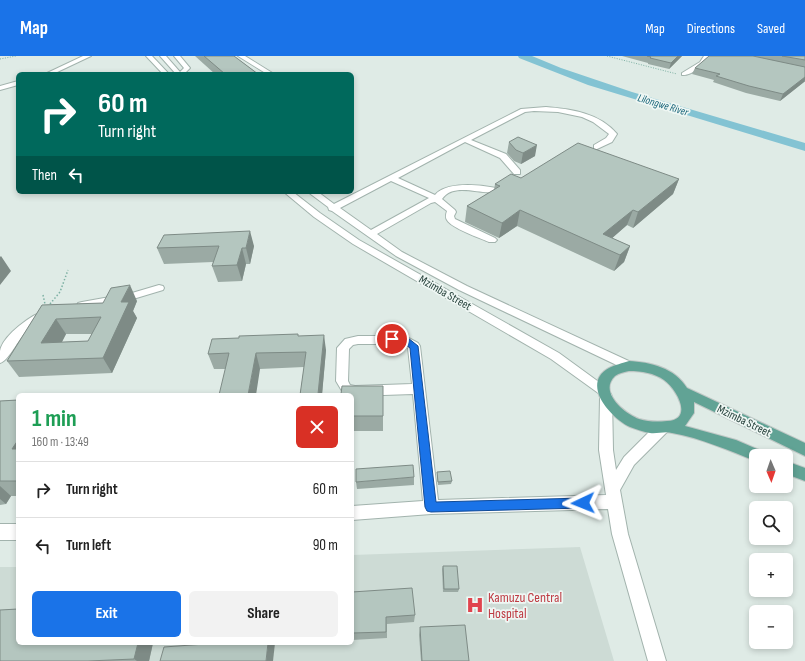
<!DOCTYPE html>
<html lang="en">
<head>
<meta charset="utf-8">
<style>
	:root { --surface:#fff; --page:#f2f2f2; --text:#222; --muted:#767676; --line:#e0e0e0; --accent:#1a73e8 }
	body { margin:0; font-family:"Sofia Sans Condensed",sans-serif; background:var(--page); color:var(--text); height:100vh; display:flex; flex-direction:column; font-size:15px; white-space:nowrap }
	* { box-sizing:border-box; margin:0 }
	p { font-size:13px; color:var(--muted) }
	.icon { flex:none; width:22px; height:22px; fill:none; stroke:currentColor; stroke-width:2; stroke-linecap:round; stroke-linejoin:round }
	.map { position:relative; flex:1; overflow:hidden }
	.side { position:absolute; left:16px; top:337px; width:338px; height:252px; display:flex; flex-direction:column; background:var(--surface); border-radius:6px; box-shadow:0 2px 6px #0003 }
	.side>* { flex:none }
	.hud { position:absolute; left:16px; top:16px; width:338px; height:122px; border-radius:6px; box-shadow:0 2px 6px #0003; background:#00695c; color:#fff; overflow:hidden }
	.needle { width:26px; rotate:178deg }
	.tools { position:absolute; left:749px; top:393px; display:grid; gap:8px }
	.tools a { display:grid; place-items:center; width:44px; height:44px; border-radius:6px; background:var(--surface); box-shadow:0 2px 6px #0003; font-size:20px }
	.pin { position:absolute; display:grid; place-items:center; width:34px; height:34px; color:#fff; margin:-17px; border:2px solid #fff; border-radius:50%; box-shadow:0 1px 4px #0007 }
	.me { position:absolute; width:44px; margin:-22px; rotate:268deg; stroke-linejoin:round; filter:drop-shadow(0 0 3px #0008) }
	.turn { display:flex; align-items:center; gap:14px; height:84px; padding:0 16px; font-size:18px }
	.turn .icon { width:52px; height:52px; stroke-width:2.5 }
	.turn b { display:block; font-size:28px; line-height:34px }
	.then { display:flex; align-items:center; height:38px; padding:0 16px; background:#0003; gap:8px; font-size:15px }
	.round { display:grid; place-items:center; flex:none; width:42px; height:42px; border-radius:6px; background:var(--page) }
	.head { display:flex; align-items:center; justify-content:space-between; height:68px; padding:0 16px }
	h1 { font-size:24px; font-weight:700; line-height:30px; color:#1e9e55 }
	.primary-button { display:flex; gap:8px; margin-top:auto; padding:8px 16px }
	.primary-button a { flex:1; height:46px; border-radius:6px; background:var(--accent); color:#fff; font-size:16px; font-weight:700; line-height:46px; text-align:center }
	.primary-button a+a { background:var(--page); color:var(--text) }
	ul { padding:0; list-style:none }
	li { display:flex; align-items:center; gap:12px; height:56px; padding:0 16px; border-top:1px solid var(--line) }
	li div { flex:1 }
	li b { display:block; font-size:15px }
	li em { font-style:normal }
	header { display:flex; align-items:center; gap:24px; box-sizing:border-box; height:56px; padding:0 20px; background:var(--accent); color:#fff }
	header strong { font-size:19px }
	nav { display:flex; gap:22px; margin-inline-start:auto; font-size:14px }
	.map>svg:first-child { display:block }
	.built { fill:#cddbd5 }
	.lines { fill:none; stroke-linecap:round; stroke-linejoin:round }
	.river { fill:#83c3d3; fill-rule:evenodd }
	.minor-casing { stroke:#a2b3ad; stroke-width:2 }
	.major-casing { stroke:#c0c8c6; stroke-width:2 }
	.path-far1 { stroke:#7db0a3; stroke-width:1; stroke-dasharray:1 1.5; stroke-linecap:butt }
	.path { stroke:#7db0a3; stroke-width:1.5; stroke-dasharray:1.5 2; stroke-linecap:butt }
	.minor { fill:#fff; fill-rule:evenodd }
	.major { fill:#61a395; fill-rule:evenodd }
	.wall { fill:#9baaa4; fill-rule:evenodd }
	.shaded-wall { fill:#7e8b86 }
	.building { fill:#b4c6bf; stroke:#7e8b86; fill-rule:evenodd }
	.route { fill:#1a73e8; stroke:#114b97 }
	.labels { text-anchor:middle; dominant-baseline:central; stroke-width:3.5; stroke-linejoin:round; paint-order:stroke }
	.far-water-label { font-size:11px; font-style:italic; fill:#176479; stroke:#eff7f4 }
	.street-label { font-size:12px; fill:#1f3b35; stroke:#eff7f4 }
	.near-health-label { font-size:14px; fill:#be3a42; stroke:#eff7f4; text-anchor:start }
</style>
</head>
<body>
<header>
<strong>Map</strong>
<nav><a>Map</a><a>Directions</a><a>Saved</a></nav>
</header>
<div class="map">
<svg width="805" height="605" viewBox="0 0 805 605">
	<rect width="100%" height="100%" fill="#dfebe6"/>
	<path class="built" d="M 580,491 L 614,605 L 0,605 L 0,511 L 18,511 L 18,587 L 352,587 L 352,499 Z"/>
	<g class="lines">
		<path class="river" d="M 518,0 L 532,0 L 561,12 L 632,36 L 805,87 L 805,95 L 588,29 L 519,2 Z"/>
		<g class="minor-casing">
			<g id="minor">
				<path d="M 83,0 L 91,0 L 53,18 L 45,18 Z"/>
				<path d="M 146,0 L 152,0 L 169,18 L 163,18 Z"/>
				<path d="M 160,0 L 166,0 L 180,16 L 184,12 L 174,0 L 180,0 L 190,12 L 184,18 L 176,18 Z"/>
				<path d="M 238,0 L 245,0 L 274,18 L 267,18 Z"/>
				<path d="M 704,0 L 710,0 C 704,8 692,20 682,19 L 682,17 L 700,6 Z"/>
				<path d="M 18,25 L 18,29 L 0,34 L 0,30 Z"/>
				<path d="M 546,51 C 571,53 600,57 617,78 L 612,86 L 597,93 L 594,93 L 594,89 L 606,82 L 609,78 L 593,66 L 582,61 L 558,56 L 534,55 L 525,56 L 471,84 L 506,98 L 520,114 L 520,118 L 514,118 L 500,102 L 465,86 L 398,122 L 435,139 C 446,125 481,129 496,132 L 497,134 C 488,142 454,124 442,143 L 455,154 L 456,156 L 454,160 L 455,163 L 495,182 L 497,184 L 495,186 L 489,186 C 480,182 451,172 447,164 C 445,161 446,158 447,155 L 435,146 L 431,147 L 377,178 L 402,196 L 467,230 L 633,307 L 635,310 L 633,313 L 629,315 L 625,313 L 459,234 L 396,200 L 332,155 L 329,154 L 328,151 L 308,136 L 318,136 L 334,148 L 521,53 ZM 391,125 L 429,142 L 371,174 L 340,152 Z"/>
				<path d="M 284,136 L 293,136 L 320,157 L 359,184 L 559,297 L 607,332 L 609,335 L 608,338 L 611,338 L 612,342 L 613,394 L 616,414 L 624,401 L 657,368 L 662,366 L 667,368 L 669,372 L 667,376 L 634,409 L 620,434 L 628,478 L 666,605 L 648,605 L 612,478 L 608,453 L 431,458 L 352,464 L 352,450 L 423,445 L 413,338 L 354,340 L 342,335 L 336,325 L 337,292 L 345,283 L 358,280 L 405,280 L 418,287 L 420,290 L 438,444 L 606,439 L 599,394 L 600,342 L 601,339 L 551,303 L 353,188 L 314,161 ZM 358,288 L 403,288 L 408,292 L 412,328 L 355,330 L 350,329 L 348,325 L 349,293 L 353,289 Z"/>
				<path d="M 159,229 L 163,230 L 164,232 L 163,234 L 133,243 L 82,254 L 78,253 L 77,250 L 78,247 L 82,246 L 132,237 Z"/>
				<path d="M 47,254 L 51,255 L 53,258 L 51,261 C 41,265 32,270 24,278 C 17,286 8,305 0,307 C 0,303 0,298 0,295 C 3,279 32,258 47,254 Z"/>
				<rect x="0" y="468" width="18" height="16"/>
			</g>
		</g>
		<g class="major-casing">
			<g id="major">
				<path d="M 629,305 C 650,306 675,312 687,332 L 805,387 L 805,400 L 694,346 L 694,357 L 685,370 L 736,384 L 764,396 L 766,400 L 756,400 L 756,405 C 729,395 701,382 672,377 C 665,375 657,378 650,377 C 644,376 636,373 630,371 C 611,362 580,328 609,312 C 614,309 623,307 629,305 ZM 629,315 C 642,315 654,317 664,324 C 677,333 694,364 667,365 C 657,366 649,366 639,363 C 625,358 598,336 615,320 C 619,317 625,316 629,315 Z"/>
				<path d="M 786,405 L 805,412 L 805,425 L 786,418 Z"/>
			</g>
		</g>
		<g class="path-far1">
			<path d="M 607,0 L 677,18"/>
			<path d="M 0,3 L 16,0"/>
		</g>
		<g class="path">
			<path d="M 43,239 L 45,248"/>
			<path d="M 50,248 L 60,236 L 68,214"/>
		</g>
		<use href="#minor" class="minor"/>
		<use href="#major" class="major"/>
	</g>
	<g class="wall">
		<path d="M 195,0 L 234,0 L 258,18 L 215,18 Z"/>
		<path d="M 622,0 L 682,0 L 669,13 L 648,8 L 648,7 Z"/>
		<path d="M 709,0 L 805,0 L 805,26 L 804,26 L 780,45 L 746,37 L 713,26 L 714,24 L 692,18 L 695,12 Z"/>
		<path d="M 509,86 L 535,100 L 521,108 L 514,105 L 507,97 Z"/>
		<path d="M 521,122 L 679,123 L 673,138 L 633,172 L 627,169 L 612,182 L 630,190 L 624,206 L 614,215 L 517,170 L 499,182 L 465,166 L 467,150 L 494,134 L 495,128 Z"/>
		<path d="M 164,179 L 254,190 L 250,208 L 246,208 L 242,225 L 218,226 L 212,210 L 213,206 L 164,208 L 157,192 Z"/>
		<path d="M 137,245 L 133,255 L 137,262 L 112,317 L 19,321 L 7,305 L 42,249 L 103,247 ZM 66,278 L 92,278 L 88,285 L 62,286 Z"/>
		<path d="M 298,278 L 298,280 L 326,294 L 322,338 L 341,338 L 383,330 L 383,375 L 352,375 L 352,339 L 300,339 L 304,311 L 260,313 L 214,313 L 208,298 L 239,282 Z"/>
		<path d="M 18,344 L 18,440 L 11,440 L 6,448 L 0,449 L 0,345 Z"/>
		<path d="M 437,416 L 452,425 L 451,428 L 438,429 L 437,420 Z"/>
		<path d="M 414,421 L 414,429 L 357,433 L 356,426 Z"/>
		<path d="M 443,510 L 459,533 L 458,536 L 443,536 L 442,513 Z"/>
		<path d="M 352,536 L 415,559 L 414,566 L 387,568 L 387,582 L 352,584 Z"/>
		<path d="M 420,571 L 469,605 L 421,605 L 419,579 Z"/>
		<path d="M 18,587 L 153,587 L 149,605 L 0,605 Z"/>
	</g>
	<g class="shaded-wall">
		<path d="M 678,0 L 682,0 L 669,13 L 671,7 Z"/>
		<path d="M 805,21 L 805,24 L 804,26 L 780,45 L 783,38 Z"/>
		<path d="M 537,89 L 535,100 L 521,108 L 523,97 Z"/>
		<path d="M 679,123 L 673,138 L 633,172 L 638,156 Z"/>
		<path d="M 520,154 L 517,170 L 499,182 L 502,167 Z"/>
		<path d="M 633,154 L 627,169 L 602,191 L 603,178 Z"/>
		<path d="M 250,175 L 254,190 L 250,208 L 246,192 Z"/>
		<path d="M 630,190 L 624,206 L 614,215 L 620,199 Z"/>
		<path d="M 242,192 L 246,208 L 242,225 L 237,209 Z"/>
		<path d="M 0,200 L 1,201 L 1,200 L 11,215 L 0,229 Z"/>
		<path d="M 130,229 L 137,245 L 133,255 L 137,262 L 112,317 L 103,302 L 121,246 Z"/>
		<path d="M 56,263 L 66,278 L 53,303 L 41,287 Z"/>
		<path d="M 324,279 L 326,294 L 322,339 L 318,339 Z"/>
		<path d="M 256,297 L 260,313 L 256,339 L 248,339 Z"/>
		<path d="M 18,384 L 18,399 L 12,393 Z"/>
		<path d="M 0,430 L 11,440 L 6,448 L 0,443 Z"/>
		<path d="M 138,587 L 153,587 L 149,605 L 137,605 L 134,603 Z"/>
		<path d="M 268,587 L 275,587 L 273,605 L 266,605 Z"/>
	</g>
	<g class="building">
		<path d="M 204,0 L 234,0 L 258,18 L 225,18 Z"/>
		<path d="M 647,0 L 678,0 L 671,7 L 650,2 L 651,1 Z"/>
		<path d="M 709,0 L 753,0 L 805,11 L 805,21 L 783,38 L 749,30 L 716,20 L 720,18 L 695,12 Z"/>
		<path d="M 782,0 L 805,0 L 805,4 Z"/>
		<path d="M 518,81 L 537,89 L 523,97 L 516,94 L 509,86 Z"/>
		<path d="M 578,87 L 679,123 L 638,156 L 633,154 L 603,178 L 630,190 L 620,199 L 520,154 L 502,167 L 467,150 L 500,130 L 495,128 L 511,118 L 521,122 Z"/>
		<path d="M 250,175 L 246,192 L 242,192 L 237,209 L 212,210 L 219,190 L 157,192 L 164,179 Z"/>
		<path d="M 130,229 L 121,246 L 129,246 L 103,302 L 7,305 L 42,249 L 103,247 L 111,232 ZM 101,261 L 88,285 L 41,287 L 56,263 Z"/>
		<path d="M 298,278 L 298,280 L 324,279 L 318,338 L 341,338 L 342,330 L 383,330 L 383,360 L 352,360 L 352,339 L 300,339 L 306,296 L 256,297 L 248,339 L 219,339 L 229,297 L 208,298 L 212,283 L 239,282 L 239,280 Z"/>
		<path d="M 18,344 L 18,384 L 12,393 L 18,393 L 18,425 L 0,425 L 0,345 Z"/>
		<path d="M 413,409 L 414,421 L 356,426 L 356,413 Z"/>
		<path d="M 450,415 L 452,425 L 438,426 L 437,416 Z"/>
		<path d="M 443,510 L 457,510 L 459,533 L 444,533 Z"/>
		<path d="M 412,532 L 415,559 L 386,561 L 386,576 L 352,577 L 352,536 Z"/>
		<path d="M 18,553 L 18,587 L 138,587 L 134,603 L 88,605 L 0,605 L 0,554 Z"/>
		<path d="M 465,569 L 469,605 L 422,605 L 420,571 Z"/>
		<path d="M 219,587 L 268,587 L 266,605 L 160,605 L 164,591 Z"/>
	</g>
	<path class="route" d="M 392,280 L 408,282 L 418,290 L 436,446 L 583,442 L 587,443 L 589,447 L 587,451 L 583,452 L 431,456 L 427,455 L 425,451 L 410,292 L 403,287 L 388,285 L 387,283 L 388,281 Z"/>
	<defs>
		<g id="hospital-bare" transform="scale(1.38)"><path d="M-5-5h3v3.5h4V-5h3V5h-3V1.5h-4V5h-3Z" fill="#e0444e" stroke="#eff7f4" stroke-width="2.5" paint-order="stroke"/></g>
	</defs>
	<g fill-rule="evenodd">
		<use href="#hospital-bare" x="475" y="549"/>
	</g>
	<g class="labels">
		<g class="far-water-label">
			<text transform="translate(663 49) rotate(17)">Lilongwe River</text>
		</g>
		<g class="street-label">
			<text transform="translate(445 237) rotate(30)">Mzimba Street</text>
			<text transform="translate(744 365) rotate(26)">Mzimba Street</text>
		</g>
		<g class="near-health-label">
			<text x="488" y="541">Kamuzu Central<tspan x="488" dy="16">Hospital</tspan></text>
		</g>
	</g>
</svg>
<div class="tools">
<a><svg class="needle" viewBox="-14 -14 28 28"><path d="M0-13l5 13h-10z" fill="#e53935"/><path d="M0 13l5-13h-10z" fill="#767676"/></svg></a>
<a><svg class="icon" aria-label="search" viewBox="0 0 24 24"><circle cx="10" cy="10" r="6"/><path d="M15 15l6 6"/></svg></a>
<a>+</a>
<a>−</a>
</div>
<div class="pin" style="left:392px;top:283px;background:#d93025"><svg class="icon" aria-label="arrive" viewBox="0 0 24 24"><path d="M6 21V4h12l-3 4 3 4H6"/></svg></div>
<svg class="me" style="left:583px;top:447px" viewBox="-20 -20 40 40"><path d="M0-17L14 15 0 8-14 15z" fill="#1a73e8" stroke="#fff" stroke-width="4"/></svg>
<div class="hud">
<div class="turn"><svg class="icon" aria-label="right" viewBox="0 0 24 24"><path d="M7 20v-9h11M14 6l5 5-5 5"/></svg><div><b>60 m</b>Turn right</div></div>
<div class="then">Then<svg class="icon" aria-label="left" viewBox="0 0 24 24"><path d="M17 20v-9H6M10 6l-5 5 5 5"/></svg></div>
</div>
<section class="side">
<div class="head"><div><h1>1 min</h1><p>160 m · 13:49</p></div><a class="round" style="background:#d93025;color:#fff"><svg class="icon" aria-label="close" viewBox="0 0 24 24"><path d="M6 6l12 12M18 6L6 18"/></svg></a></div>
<ul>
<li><svg class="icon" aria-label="right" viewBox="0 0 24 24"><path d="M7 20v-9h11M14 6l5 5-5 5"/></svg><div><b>Turn right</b></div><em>60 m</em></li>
<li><svg class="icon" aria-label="left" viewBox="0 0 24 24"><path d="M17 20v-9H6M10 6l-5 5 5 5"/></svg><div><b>Turn left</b></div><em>90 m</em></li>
</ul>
<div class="primary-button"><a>Exit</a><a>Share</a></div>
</section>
</div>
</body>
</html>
